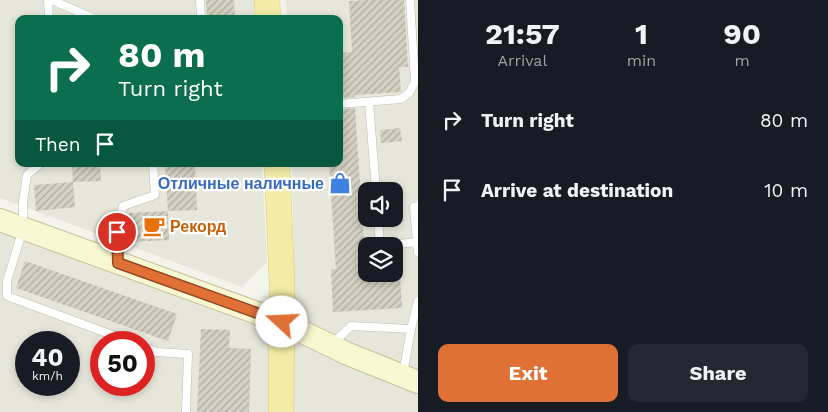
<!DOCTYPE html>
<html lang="en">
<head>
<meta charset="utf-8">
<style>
	:root { --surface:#171b24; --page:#242831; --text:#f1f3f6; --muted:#9ea1a6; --accent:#e07136 }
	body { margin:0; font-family:"Work Sans",sans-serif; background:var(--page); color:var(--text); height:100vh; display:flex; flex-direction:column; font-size:19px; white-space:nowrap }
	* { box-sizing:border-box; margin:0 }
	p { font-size:16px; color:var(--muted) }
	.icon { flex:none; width:28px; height:28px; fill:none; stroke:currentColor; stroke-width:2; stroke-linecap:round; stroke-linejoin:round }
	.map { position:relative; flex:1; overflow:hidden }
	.side { display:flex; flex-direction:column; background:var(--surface); width:410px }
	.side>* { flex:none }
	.banner { position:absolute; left:15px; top:15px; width:328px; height:152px; border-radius:10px; box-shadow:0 2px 8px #0003; background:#0b6e4f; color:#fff; overflow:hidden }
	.tools { position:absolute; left:358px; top:182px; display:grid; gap:10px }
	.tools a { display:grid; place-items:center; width:45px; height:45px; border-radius:10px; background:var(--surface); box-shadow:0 2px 8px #0003; font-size:25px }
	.speed { position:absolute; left:15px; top:331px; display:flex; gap:10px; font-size:25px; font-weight:700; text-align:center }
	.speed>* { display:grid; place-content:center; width:65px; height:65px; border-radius:50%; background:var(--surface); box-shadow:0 2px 8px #0003; line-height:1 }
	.speed small { font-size:12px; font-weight:400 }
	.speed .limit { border:8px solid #d22; background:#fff; color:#111 }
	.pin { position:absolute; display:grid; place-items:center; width:42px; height:42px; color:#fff; margin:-21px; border:2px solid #fff; border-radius:50%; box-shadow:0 1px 5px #0007 }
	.me { position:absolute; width:55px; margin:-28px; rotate:290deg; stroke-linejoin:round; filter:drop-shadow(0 0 4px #0008) }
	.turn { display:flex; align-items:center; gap:18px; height:105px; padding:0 20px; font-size:22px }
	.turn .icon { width:65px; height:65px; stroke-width:2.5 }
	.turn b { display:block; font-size:35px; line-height:42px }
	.then { display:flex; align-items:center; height:48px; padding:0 20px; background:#0003; gap:10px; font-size:19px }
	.eta { display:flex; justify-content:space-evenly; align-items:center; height:85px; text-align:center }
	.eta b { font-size:30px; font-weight:700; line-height:35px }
	.action { display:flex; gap:10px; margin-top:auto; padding:10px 20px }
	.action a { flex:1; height:58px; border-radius:10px; background:var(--accent); color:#fff; font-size:20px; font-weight:700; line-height:58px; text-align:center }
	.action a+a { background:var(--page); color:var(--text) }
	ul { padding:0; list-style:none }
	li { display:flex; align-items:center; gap:15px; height:70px; padding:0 20px }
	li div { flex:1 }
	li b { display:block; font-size:19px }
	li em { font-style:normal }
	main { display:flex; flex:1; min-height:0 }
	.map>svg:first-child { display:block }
	.residential { fill:#e7e6da; fill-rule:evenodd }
	.building { fill:url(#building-hatch) }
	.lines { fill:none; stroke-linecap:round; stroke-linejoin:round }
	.lane-casing { stroke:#bebcaf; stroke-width:9 }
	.secondary-casing { stroke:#c5c29a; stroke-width:24 }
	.primary-casing { stroke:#d6cc77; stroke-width:26 }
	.lane { stroke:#fff; stroke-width:8 }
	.secondary { stroke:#f8f7d1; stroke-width:22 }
	.primary { stroke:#f2eca6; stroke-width:25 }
	.route-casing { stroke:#924923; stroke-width:12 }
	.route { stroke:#e07136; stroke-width:9 }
	.labels { text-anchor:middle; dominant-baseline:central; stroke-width:4.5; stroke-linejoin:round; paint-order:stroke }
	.shop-label { font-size:16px; font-weight:bold; fill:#366cbe; stroke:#fff; text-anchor:end }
	.food-label { font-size:16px; font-weight:bold; fill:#c56008; stroke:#fff; text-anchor:start }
</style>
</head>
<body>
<main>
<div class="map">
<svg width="418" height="412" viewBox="0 0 418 412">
	<defs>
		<pattern id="building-hatch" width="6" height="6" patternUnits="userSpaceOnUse" patternTransform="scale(1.25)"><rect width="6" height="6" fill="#d4d1c2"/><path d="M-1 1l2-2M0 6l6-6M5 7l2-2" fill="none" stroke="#aeab9f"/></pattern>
	</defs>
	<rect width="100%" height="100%" fill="#f4f3ec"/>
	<g class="residential">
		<path d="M 0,0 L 254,0 L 255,19 L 19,19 L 19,164 L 262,164 L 267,262 L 242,287 L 0,198 Z"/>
		<path d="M 286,0 L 418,0 L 418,412 L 292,412 L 295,309 L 292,164 L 339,164 L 339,19 L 287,19 ZM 366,191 L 394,191 L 394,219 L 366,219 ZM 366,246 L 394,246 L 394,274 L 366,274 Z"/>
		<path d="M 0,230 L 273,325 L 272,412 L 0,412 ZM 26,342 L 69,342 L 69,385 L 26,385 ZM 101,342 L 144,342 L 144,385 L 101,385 Z"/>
	</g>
	<g class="building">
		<path d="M 206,0 L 234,0 L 235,19 L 207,19 Z"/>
		<path d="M 370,0 L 404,0 L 408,67 L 399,67 L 401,92 L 354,95 L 355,97 L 342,98 L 339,53 L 352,52 L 349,1 Z"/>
		<path d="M 355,108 L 366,274 L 400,274 L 402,308 L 333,312 L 331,269 L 336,269 L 329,164 L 339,164 L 339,114 L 343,114 L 343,109 Z"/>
		<path d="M 400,128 L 402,141 L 381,143 L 380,130 Z"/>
		<path d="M 72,164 L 100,164 L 101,181 L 73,182 Z"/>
		<path d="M 165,164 L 195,164 L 197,210 L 168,211 Z"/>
		<path d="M 73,182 L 75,207 L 36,211 L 34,185 Z"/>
		<path d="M 168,211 L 169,240 L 130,242 L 129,213 Z"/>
		<path d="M 25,261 L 177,314 L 168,341 L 16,288 Z"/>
		<path d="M 201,329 L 230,330 L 229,348 L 251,349 L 249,412 L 197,412 Z"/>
	</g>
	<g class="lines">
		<g class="lane-casing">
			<g id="lane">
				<path d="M 48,0 L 49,19"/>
				<path d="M 52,0 L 95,19"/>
				<path d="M 200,0 L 201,19"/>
				<path d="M 369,102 L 376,191"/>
				<path d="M 339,104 L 401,99 L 409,93 L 415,82 L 410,0"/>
				<path d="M 40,164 L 27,175 L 23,202 L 23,229 L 7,281 L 7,296 L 131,342"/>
				<path d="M 378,219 L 380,246 L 417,242 L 418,252"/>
				<path d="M 417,242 L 414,207 L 418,206"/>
				<path d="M 118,260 L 117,231 L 123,206 L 155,195 L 153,164"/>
				<path d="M 411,329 L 418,301"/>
				<path d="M 333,343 L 351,326 L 411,329 L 403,374"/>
				<path d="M 144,347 L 157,352 L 188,354 L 186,412"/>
			</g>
		</g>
		<g class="secondary-casing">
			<path id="secondary" d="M 0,220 L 282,322 L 348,354 L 418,382"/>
		</g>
		<g class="primary-casing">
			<g id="primary">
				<path d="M 267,0 L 268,19"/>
				<path d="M 277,164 L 282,283 L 281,412"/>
			</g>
		</g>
		<use href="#lane" class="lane"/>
		<use href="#secondary" class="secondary"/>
		<use href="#primary" class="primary"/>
	</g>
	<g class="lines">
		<g class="route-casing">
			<path id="route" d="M 117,232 L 118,263 L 282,322"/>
		</g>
		<use href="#route" class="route"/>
	</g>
	<defs>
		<g id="shop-bare" transform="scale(1.725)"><path d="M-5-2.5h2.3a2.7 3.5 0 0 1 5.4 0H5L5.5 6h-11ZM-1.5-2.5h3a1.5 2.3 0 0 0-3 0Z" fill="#3f7fe0" stroke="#fff" stroke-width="2.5" paint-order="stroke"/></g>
		<g id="cafe-bare" transform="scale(1.725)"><path d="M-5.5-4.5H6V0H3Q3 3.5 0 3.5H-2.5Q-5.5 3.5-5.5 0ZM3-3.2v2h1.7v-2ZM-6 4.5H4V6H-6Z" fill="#e8710a" stroke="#fff" stroke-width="2.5" paint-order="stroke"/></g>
	</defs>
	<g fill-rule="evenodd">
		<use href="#shop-bare" x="340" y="183"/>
		<use href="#cafe-bare" x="154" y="226"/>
	</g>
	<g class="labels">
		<g class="shop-label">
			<text x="324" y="183">Отличные наличные</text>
		</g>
		<g class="food-label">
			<text x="170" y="226">Рекорд</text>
		</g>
	</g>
</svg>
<div class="tools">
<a><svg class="icon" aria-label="sound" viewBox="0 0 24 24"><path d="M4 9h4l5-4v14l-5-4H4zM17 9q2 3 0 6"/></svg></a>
<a><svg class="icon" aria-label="layers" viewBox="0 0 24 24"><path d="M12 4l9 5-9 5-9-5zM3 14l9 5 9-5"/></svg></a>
</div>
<div class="speed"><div>40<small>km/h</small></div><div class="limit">50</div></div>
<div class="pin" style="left:117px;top:232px;background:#d93025"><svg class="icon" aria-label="arrive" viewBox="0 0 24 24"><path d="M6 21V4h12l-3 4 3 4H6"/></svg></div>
<svg class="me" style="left:282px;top:322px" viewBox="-20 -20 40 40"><circle r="19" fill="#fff"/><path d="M0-13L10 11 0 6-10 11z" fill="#e07136"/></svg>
<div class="banner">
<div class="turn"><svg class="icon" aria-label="right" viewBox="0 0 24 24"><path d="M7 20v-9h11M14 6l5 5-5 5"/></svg><div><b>80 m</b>Turn right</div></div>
<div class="then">Then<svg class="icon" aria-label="arrive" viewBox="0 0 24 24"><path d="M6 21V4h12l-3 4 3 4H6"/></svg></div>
</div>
</div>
<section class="side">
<div class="eta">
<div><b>21:57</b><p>Arrival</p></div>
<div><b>1</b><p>min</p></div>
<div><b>90</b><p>m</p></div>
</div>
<ul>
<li><svg class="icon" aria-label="right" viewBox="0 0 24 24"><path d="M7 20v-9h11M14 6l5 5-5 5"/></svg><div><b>Turn right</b></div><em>80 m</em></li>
<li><svg class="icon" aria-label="arrive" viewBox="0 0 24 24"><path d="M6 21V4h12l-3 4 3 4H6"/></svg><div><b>Arrive at destination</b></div><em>10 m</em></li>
</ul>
<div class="action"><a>Exit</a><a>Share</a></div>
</section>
</main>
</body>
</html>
